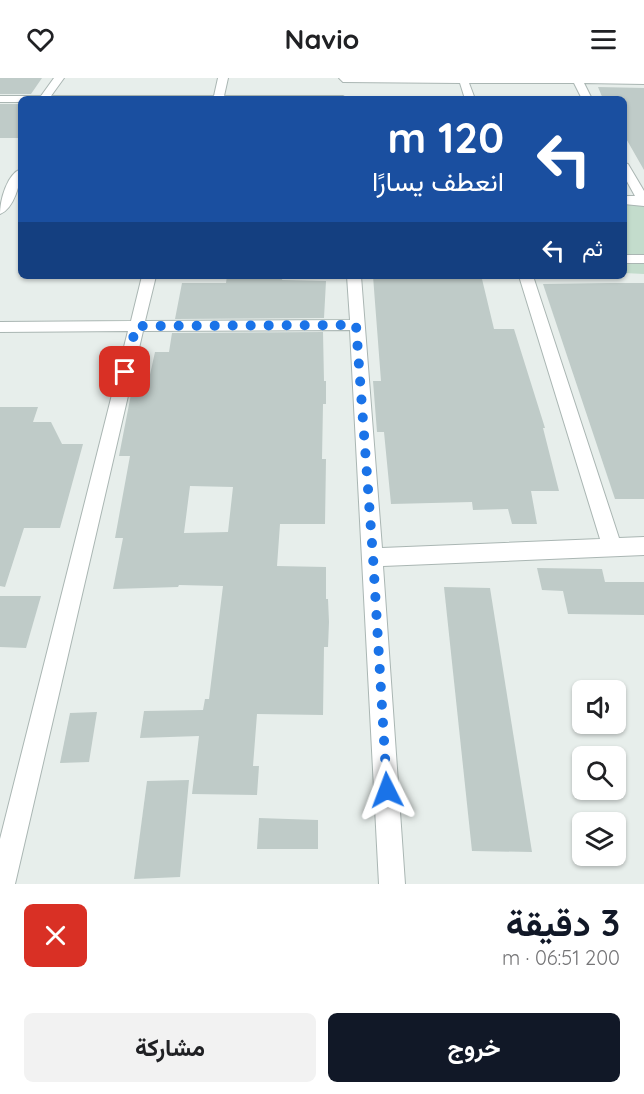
<!DOCTYPE html>
<html lang="ar">
<head>
<meta charset="utf-8">
<style>
	:root { --surface:#fff; --page:#f2f2f2; --text:#202124; --muted:#757577; --accent:#111827 }
	body { margin:0; font-family:Quicksand,Vazirmatn,sans-serif; background:var(--page); color:var(--text); direction:rtl; height:100vh; display:flex; flex-direction:column; font-size:22px; white-space:nowrap }
	* { box-sizing:border-box; margin:0 }
	p { font-size:20px; color:var(--muted) }
	.icon { flex:none; width:33px; height:33px; fill:none; stroke:currentColor; stroke-width:2; stroke-linecap:round; stroke-linejoin:round }
	.map { position:relative; height:806px; overflow:hidden; direction:ltr }
	.details { display:flex; flex-direction:column; background:var(--surface); flex:1 }
	.details>* { flex:none }
	.hud { position:absolute; left:18px; top:18px; width:609px; height:183px; border-radius:9px; box-shadow:0 2px 4px #0004; direction:rtl; background:#1a4fa0; color:#fff; overflow:hidden }
	.buttons { position:absolute; left:572px; top:602px; display:grid; gap:12px }
	.buttons a { display:grid; place-items:center; width:54px; height:54px; border-radius:9px; background:var(--surface); box-shadow:0 2px 4px #0004; font-size:30px }
	.pin { position:absolute; display:grid; place-items:center; width:51px; height:51px; color:#fff; margin:-26px; border-radius:12px; box-shadow:0 3px 9px #0006 }
	.me { position:absolute; width:66px; margin:-33px; rotate:357deg; stroke-linejoin:round; filter:drop-shadow(0 0 4px #0008) }
	.turn { display:flex; align-items:center; gap:21px; height:126px; padding:0 24px; font-size:27px }
	.turn .icon { width:78px; height:78px; stroke-width:2.5 }
	.turn b { display:block; font-size:42px; line-height:51px }
	.then { display:flex; align-items:center; height:57px; padding:0 24px; background:#0003; gap:12px; font-size:22px }
	.round { display:grid; place-items:center; flex:none; width:63px; height:63px; border-radius:9px; background:var(--page) }
	.overview { display:flex; align-items:center; justify-content:space-between; height:102px; padding:0 24px }
	h1 { font-size:36px; font-weight:700; line-height:45px; color:var(--accent) }
	.action { display:flex; gap:12px; margin-top:auto; padding:12px 24px }
	.action a { flex:1; height:69px; border-radius:9px; background:var(--accent); color:#fff; font-size:24px; font-weight:700; line-height:69px; text-align:center }
	.action a+a { background:var(--page); color:var(--text) }
	header { display:flex; justify-content:space-between; align-items:center; height:78px; padding:0 24px; background:var(--surface); font-size:27px; font-weight:700 }
	.map>svg:first-child { display:block }
	.green { fill:#c3dccc }
	.building { fill:#bfcbc8; fill-rule:evenodd }
	.lines { fill:none; stroke-linecap:round; stroke-linejoin:round }
	.minor-casing { stroke:#aab6b3; stroke-width:2 }
	.minor { fill:#fff; fill-rule:evenodd }
	.route { stroke:#1a73e8; stroke-width:10; stroke-dasharray:0 18 }
</style>
</head>
<body>
<header><svg class="icon" aria-label="menu" viewBox="0 0 24 24"><path d="M4 6h16M4 12h16M4 18h16"/></svg>Navio<svg class="icon" aria-label="heart" viewBox="0 0 24 24"><path d="M12 20l-8-8c-3-5 5-10 8-4 3-6 11-1 8 4z"/></svg></header>
<div class="map">
<svg width="644" height="806" viewBox="0 0 644 806">
	<rect width="100%" height="100%" fill="#e7eeeb"/>
	<path class="green" d="M 624,124 L 644,124 L 644,196 L 624,195 Z"/>
	<g class="building">
		<path d="M 0,0 L 42,0 L 31,16 L 0,16 Z"/>
		<path d="M 598,9 L 644,10 L 644,92 L 624,57 L 624,21 L 603,21 Z"/>
		<rect x="0" y="26" width="21" height="34"/>
		<path d="M 227,198 L 283,198 L 282,202 L 326,203 L 324,240 L 175,241 L 182,205 L 226,205 Z"/>
		<path d="M 373,198 L 482,201 L 494,251 L 514,251 L 545,350 L 543,350 L 559,413 L 531,413 L 537,446 L 512,446 L 508,431 L 473,432 L 472,424 L 391,426 L 384,354 L 377,354 L 373,303 L 381,303 Z"/>
		<path d="M 610,205 L 644,205 L 644,421 L 615,421 L 543,206 Z"/>
		<path d="M 323,254 L 324,303 L 326,303 L 326,326 L 323,326 L 322,381 L 326,381 L 325,446 L 280,446 L 277,488 L 326,489 L 326,521 L 328,521 L 329,544 L 328,569 L 324,569 L 323,637 L 257,636 L 253,688 L 259,688 L 257,717 L 192,716 L 199,658 L 140,660 L 144,633 L 203,632 L 205,621 L 209,621 L 223,508 L 179,507 L 178,509 L 113,511 L 123,460 L 115,460 L 130,378 L 119,378 L 132,311 L 147,310 L 155,274 L 169,274 L 172,255 ZM 190,408 L 233,409 L 228,454 L 184,455 Z"/>
		<path d="M 0,329 L 38,329 L 33,344 L 51,344 L 62,366 L 83,366 L 60,450 L 24,450 L 5,509 L 0,508 Z"/>
		<path d="M 537,490 L 602,491 L 605,504 L 644,504 L 644,537 L 568,536 L 563,513 L 542,512 Z"/>
		<path d="M 444,509 L 490,510 L 532,774 L 472,773 Z"/>
		<path d="M 0,518 L 41,518 L 26,570 L 0,569 Z"/>
		<path d="M 97,634 L 89,684 L 60,685 L 70,635 Z"/>
		<path d="M 189,702 L 180,799 L 134,801 L 147,703 Z"/>
		<path d="M 259,740 L 318,742 L 318,771 L 257,771 Z"/>
	</g>
	<g class="lines">
		<g class="minor-casing">
			<g id="minor">
				<path d="M 54,0 L 64,0 L 51,18 L 214,18 L 218,0 L 228,0 L 224,18 L 343,18 L 348,21 L 21,21 L 21,24 L 0,24 L 0,18 L 41,18 Z"/>
				<path d="M 339,0 L 644,0 L 644,6 L 584,5 L 592,21 L 582,21 L 574,5 L 469,5 L 475,21 L 465,21 L 460,5 L 343,4 Z"/>
				<path d="M 624,85 L 628,86 L 644,113 L 644,128 L 624,126 L 624,118 L 635,118 L 624,98 Z"/>
				<path d="M 21,91 C 21,104 14,131 0,136 C 0,122 7,96 21,91 Z"/>
				<rect x="624" y="177" width="20" height="8"/>
				<path d="M 142,198 L 156,198 L 145,243 L 350,242 L 347,198 L 361,198 L 382,470 L 600,461 L 519,198 L 533,198 L 619,460 L 644,459 L 644,477 L 383,488 L 405,806 L 379,806 L 350,252 L 143,253 L 15,806 L 0,806 L 0,761 L 128,253 L 0,254 L 0,244 L 131,243 Z"/>
			</g>
		</g>
		<use href="#minor" class="minor"/>
	</g>
	<g class="lines">
		<path class="route" d="M 125,294 L 136,248 L 356,247 L 373,479 L 387,712"/>
	</g>
</svg>
<div class="buttons">
<a><svg class="icon" aria-label="sound" viewBox="0 0 24 24"><path d="M4 9h4l5-4v14l-5-4H4zM17 9q2 3 0 6"/></svg></a>
<a><svg class="icon" aria-label="search" viewBox="0 0 24 24"><circle cx="10" cy="10" r="6"/><path d="M15 15l6 6"/></svg></a>
<a><svg class="icon" aria-label="layers" viewBox="0 0 24 24"><path d="M12 4l9 5-9 5-9-5zM3 14l9 5 9-5"/></svg></a>
</div>
<div class="pin" style="left:125px;top:294px;background:#d93025"><svg class="icon" aria-label="arrive" viewBox="0 0 24 24"><path d="M6 21V4h12l-3 4 3 4H6"/></svg></div>
<svg class="me" style="left:387px;top:712px" viewBox="-20 -20 40 40"><path d="M0-17L14 15 0 8-14 15z" fill="#1a73e8" stroke="#fff" stroke-width="4"/></svg>
<div class="hud">
<div class="turn"><svg class="icon" aria-label="left" viewBox="0 0 24 24"><path d="M17 20v-9H6M10 6l-5 5 5 5"/></svg><div><b>120 m</b>انعطف يسارًا</div></div>
<div class="then">ثم<svg class="icon" aria-label="left" viewBox="0 0 24 24"><path d="M17 20v-9H6M10 6l-5 5 5 5"/></svg></div>
</div>
</div>
<section class="details">
<div class="overview"><div><h1>3 دقيقة</h1><p>200 m · 06:51</p></div><a class="round" style="background:#d93025;color:#fff"><svg class="icon" aria-label="close" viewBox="0 0 24 24"><path d="M6 6l12 12M18 6L6 18"/></svg></a></div>
<div class="action"><a>خروج</a><a>مشاركة</a></div>
</section>
</body>
</html>
